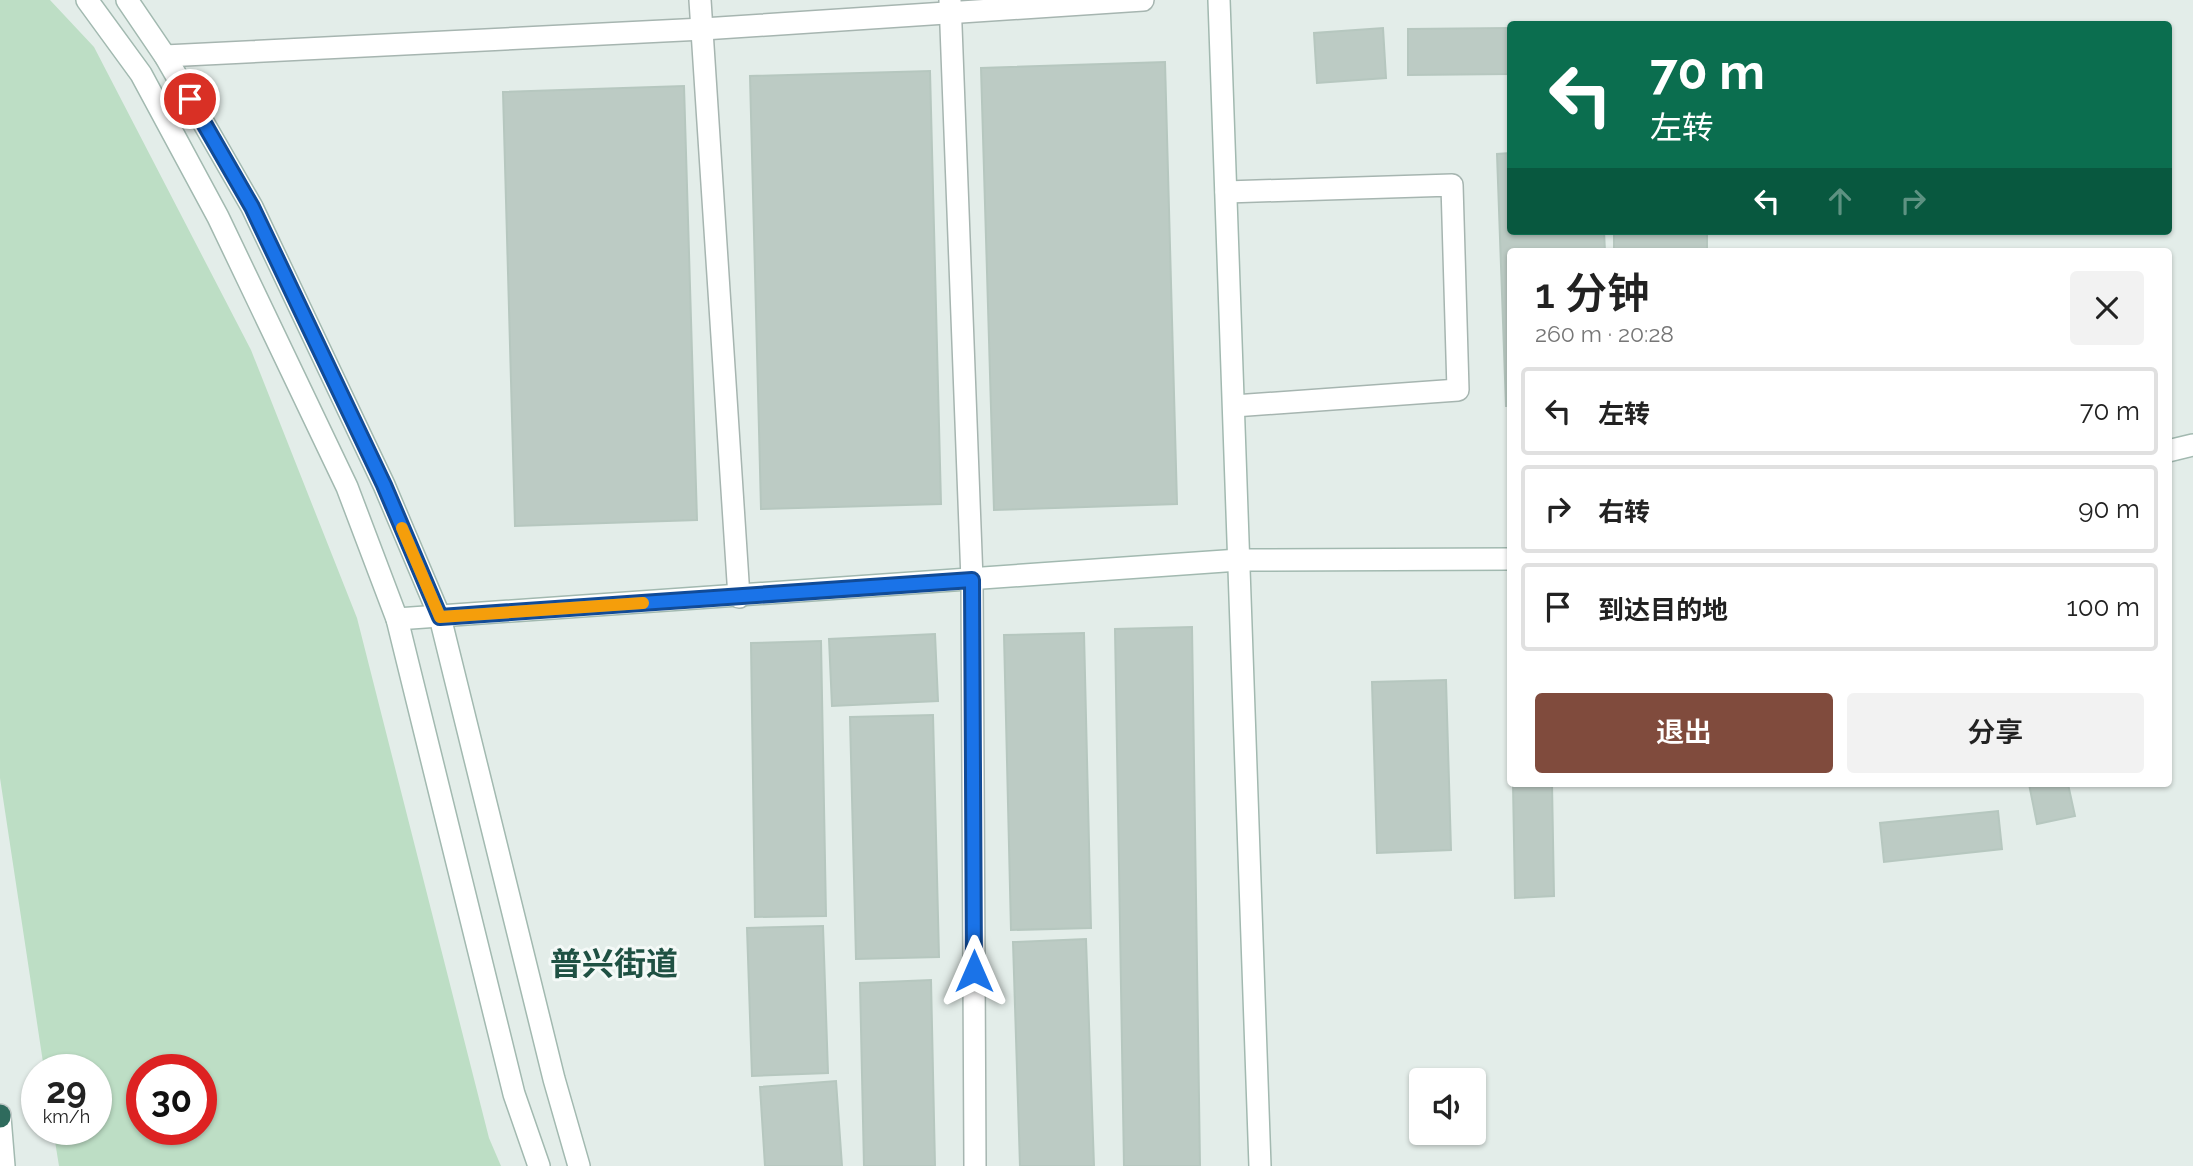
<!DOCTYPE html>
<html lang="zh">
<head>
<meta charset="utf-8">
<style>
	:root { --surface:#fff; --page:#f2f2f2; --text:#222; --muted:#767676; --line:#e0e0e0; --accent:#804b3d }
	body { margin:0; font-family:Raleway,"Noto Sans SC",sans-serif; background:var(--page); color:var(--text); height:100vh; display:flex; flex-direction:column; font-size:26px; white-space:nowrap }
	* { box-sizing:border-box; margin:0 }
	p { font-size:23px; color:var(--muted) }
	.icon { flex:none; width:38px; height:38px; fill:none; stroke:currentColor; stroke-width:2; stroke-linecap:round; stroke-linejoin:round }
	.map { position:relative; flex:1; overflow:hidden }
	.side { position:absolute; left:1507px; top:248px; width:665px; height:539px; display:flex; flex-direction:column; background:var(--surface); border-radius:7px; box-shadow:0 2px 5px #0004 }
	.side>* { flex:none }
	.banner { position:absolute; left:1507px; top:21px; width:665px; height:214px; border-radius:7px; box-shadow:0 2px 5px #0004; background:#0b6e4f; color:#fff; overflow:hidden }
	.fabs { position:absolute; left:1409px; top:1068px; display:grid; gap:14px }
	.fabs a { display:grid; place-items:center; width:77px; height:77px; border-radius:7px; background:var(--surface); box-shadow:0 2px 5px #0004; font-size:35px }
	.speed { position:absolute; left:21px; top:1054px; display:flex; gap:14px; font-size:35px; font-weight:700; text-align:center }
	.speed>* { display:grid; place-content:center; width:91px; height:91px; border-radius:50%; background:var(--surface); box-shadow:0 2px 5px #0004; line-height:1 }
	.speed small { font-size:18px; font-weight:400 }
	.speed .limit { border:10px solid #d22; background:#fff; color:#111 }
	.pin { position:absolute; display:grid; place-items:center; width:60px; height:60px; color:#fff; margin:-30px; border:4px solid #fff; border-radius:50%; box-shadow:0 2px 7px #0007 }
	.me { position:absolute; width:77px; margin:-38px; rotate:0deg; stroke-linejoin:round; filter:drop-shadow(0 0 5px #0008) }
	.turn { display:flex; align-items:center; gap:24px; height:147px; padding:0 28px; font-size:32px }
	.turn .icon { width:91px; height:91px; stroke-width:2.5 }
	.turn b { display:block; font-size:49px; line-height:60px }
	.lanes { display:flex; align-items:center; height:66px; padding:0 28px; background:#0003; justify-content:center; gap:35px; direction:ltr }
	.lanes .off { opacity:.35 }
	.round { display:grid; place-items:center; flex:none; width:74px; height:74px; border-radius:7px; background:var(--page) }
	.summary { display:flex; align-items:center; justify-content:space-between; height:119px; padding:0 28px }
	h1 { font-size:42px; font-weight:600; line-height:52px }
	.cta { display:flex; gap:14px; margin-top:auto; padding:14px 28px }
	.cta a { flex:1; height:80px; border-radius:7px; background:var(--accent); color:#fff; font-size:28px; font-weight:600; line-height:80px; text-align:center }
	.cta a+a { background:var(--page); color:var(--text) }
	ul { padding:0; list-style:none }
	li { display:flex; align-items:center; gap:21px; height:88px; margin:0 14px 10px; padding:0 14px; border:4px solid var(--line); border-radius:7px }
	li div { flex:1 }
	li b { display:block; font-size:26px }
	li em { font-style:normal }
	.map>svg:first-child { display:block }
	.green { fill:#bddec5; fill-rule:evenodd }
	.building { fill:#bccbc4; stroke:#b6c7bf; stroke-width:2 }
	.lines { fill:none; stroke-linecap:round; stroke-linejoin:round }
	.street-casing { stroke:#a6b5b0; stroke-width:24 }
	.secondary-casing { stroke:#a2b9b0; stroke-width:24 }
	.highway-casing { stroke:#c1c9c7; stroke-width:24 }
	.street { stroke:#fff; stroke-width:21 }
	.secondary { stroke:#fff; stroke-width:21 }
	.highway { stroke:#2f6b5d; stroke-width:21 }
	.route-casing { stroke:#114b97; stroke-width:18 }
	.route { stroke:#1a73e8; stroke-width:12 }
	.slow { stroke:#f59e0b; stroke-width:12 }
	.labels { text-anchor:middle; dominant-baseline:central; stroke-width:6; stroke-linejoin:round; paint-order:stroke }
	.district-label { font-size:32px; font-weight:bold; fill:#1f5143; stroke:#f4f9f7 }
</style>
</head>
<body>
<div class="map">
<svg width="2193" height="1166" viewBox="0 0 2193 1166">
	<rect width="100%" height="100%" fill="#e3ede9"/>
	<path class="green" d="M 0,0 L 50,0 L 94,47 L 251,350 L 357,618 L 489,1138 L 501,1166 L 59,1166 L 53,1129 L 96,1129 L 96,1069 L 44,1069 L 0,778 ZM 142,1069 L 201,1069 L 201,1129 L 142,1129 Z"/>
	<g class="building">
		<path d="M 1383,28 L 1386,78 L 1317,83 L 1314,33 Z"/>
		<path d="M 1510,28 L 1510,74 L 1408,75 L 1408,29 Z"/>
		<path d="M 1165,62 L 1177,504 L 994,510 L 981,68 Z"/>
		<path d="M 930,71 L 941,504 L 761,509 L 750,76 Z"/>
		<path d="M 684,86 L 697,520 L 515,526 L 503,92 Z"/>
		<path d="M 1510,153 L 1510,231 L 1604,231 L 1605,252 L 1510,252 L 1510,406 L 1506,406 L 1497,154 Z"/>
		<rect x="1614" y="231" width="93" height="21"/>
		<path d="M 1192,627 L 1200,1166 L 1124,1166 L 1115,629 Z"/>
		<path d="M 1084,633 L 1091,928 L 1011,930 L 1004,635 Z"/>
		<path d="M 935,634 L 938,701 L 832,706 L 829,639 Z"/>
		<path d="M 821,641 L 826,916 L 755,917 L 751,643 Z"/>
		<path d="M 1446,680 L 1451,850 L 1377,853 L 1372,682 Z"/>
		<path d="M 933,715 L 939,957 L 856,959 L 850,717 Z"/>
		<path d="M 1513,784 L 1552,784 L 1554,896 L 1515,898 Z"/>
		<path d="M 2029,784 L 2068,784 L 2075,816 L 2037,824 Z"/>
		<path d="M 1998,811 L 2002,849 L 1884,862 L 1880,823 Z"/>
		<path d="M 823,926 L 828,1073 L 752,1076 L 747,928 Z"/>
		<path d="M 1086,939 L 1094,1166 L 1020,1166 L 1013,942 Z"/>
		<path d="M 931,980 L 935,1166 L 864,1166 L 860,983 Z"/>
		<path d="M 836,1081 L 842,1166 L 765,1166 L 760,1087 Z"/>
	</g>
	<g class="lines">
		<g class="street-casing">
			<g id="street">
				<path d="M 700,0 L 739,597"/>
				<path d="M 950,0 L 972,580 L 975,1166"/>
				<path d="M 165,56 L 703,29 L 1143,0"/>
				<path d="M 1226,192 L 1452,185 L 1458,390 L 1234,406"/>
			</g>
		</g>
		<g class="secondary-casing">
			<g id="secondary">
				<path d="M 87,0 L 141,74 L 218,217 L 347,487 L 397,619 L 514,1094 L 539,1166"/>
				<path d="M 127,0 L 165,56 L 252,207 L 384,485 L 440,617 L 554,1079 L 579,1166"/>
				<path d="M 1219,0 L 1260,1166"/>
				<path d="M 2168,451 L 2193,445"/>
				<path d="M 397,619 L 1239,560 L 1510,559"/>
				<path d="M 0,1117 L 4,1166"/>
			</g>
		</g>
		<g class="highway-casing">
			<path id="highway" d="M 0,1115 L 0,1117"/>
		</g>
		<use href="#street" class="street"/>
		<use href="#secondary" class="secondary"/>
		<use href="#highway" class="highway"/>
	</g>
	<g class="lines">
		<g class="route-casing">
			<path id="route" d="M 190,99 L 252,207 L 384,485 L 440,617 L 972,580 L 974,971"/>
		</g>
		<use href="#route" class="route"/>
		<path class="slow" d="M 402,528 L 440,617 L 643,603"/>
	</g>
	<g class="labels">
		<g class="district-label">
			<text x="614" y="963">普兴街道</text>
		</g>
	</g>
</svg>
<div class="fabs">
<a><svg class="icon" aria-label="sound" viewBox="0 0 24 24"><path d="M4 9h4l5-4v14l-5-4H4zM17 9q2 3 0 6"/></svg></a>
</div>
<div class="speed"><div>29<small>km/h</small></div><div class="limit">30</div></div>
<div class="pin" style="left:190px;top:99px;background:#d93025"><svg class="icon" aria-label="arrive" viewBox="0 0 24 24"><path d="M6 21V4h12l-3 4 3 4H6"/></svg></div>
<svg class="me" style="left:974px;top:971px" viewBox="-20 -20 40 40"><path d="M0-17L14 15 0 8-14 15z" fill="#1a73e8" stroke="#fff" stroke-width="4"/></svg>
<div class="banner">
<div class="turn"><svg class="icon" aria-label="left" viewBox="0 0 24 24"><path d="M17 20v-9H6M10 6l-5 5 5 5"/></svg><div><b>70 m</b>左转</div></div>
<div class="lanes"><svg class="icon" aria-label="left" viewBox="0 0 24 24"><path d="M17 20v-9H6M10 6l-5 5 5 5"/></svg><svg class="icon off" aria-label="ahead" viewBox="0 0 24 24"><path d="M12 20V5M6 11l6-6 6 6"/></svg><svg class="icon off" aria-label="right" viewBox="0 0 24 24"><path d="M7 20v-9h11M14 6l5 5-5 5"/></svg></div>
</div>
<section class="side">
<div class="summary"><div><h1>1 分钟</h1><p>260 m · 20:28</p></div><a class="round"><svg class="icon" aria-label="close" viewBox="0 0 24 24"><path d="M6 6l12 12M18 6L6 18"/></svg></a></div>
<ul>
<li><svg class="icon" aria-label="left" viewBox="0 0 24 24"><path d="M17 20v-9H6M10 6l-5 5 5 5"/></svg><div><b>左转</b></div><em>70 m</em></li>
<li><svg class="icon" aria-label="right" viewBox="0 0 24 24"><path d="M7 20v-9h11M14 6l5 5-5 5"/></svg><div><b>右转</b></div><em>90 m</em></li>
<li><svg class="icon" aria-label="arrive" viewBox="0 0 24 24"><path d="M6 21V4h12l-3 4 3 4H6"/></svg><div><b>到达目的地</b></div><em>100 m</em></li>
</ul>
<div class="cta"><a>退出</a><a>分享</a></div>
</section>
</div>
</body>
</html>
